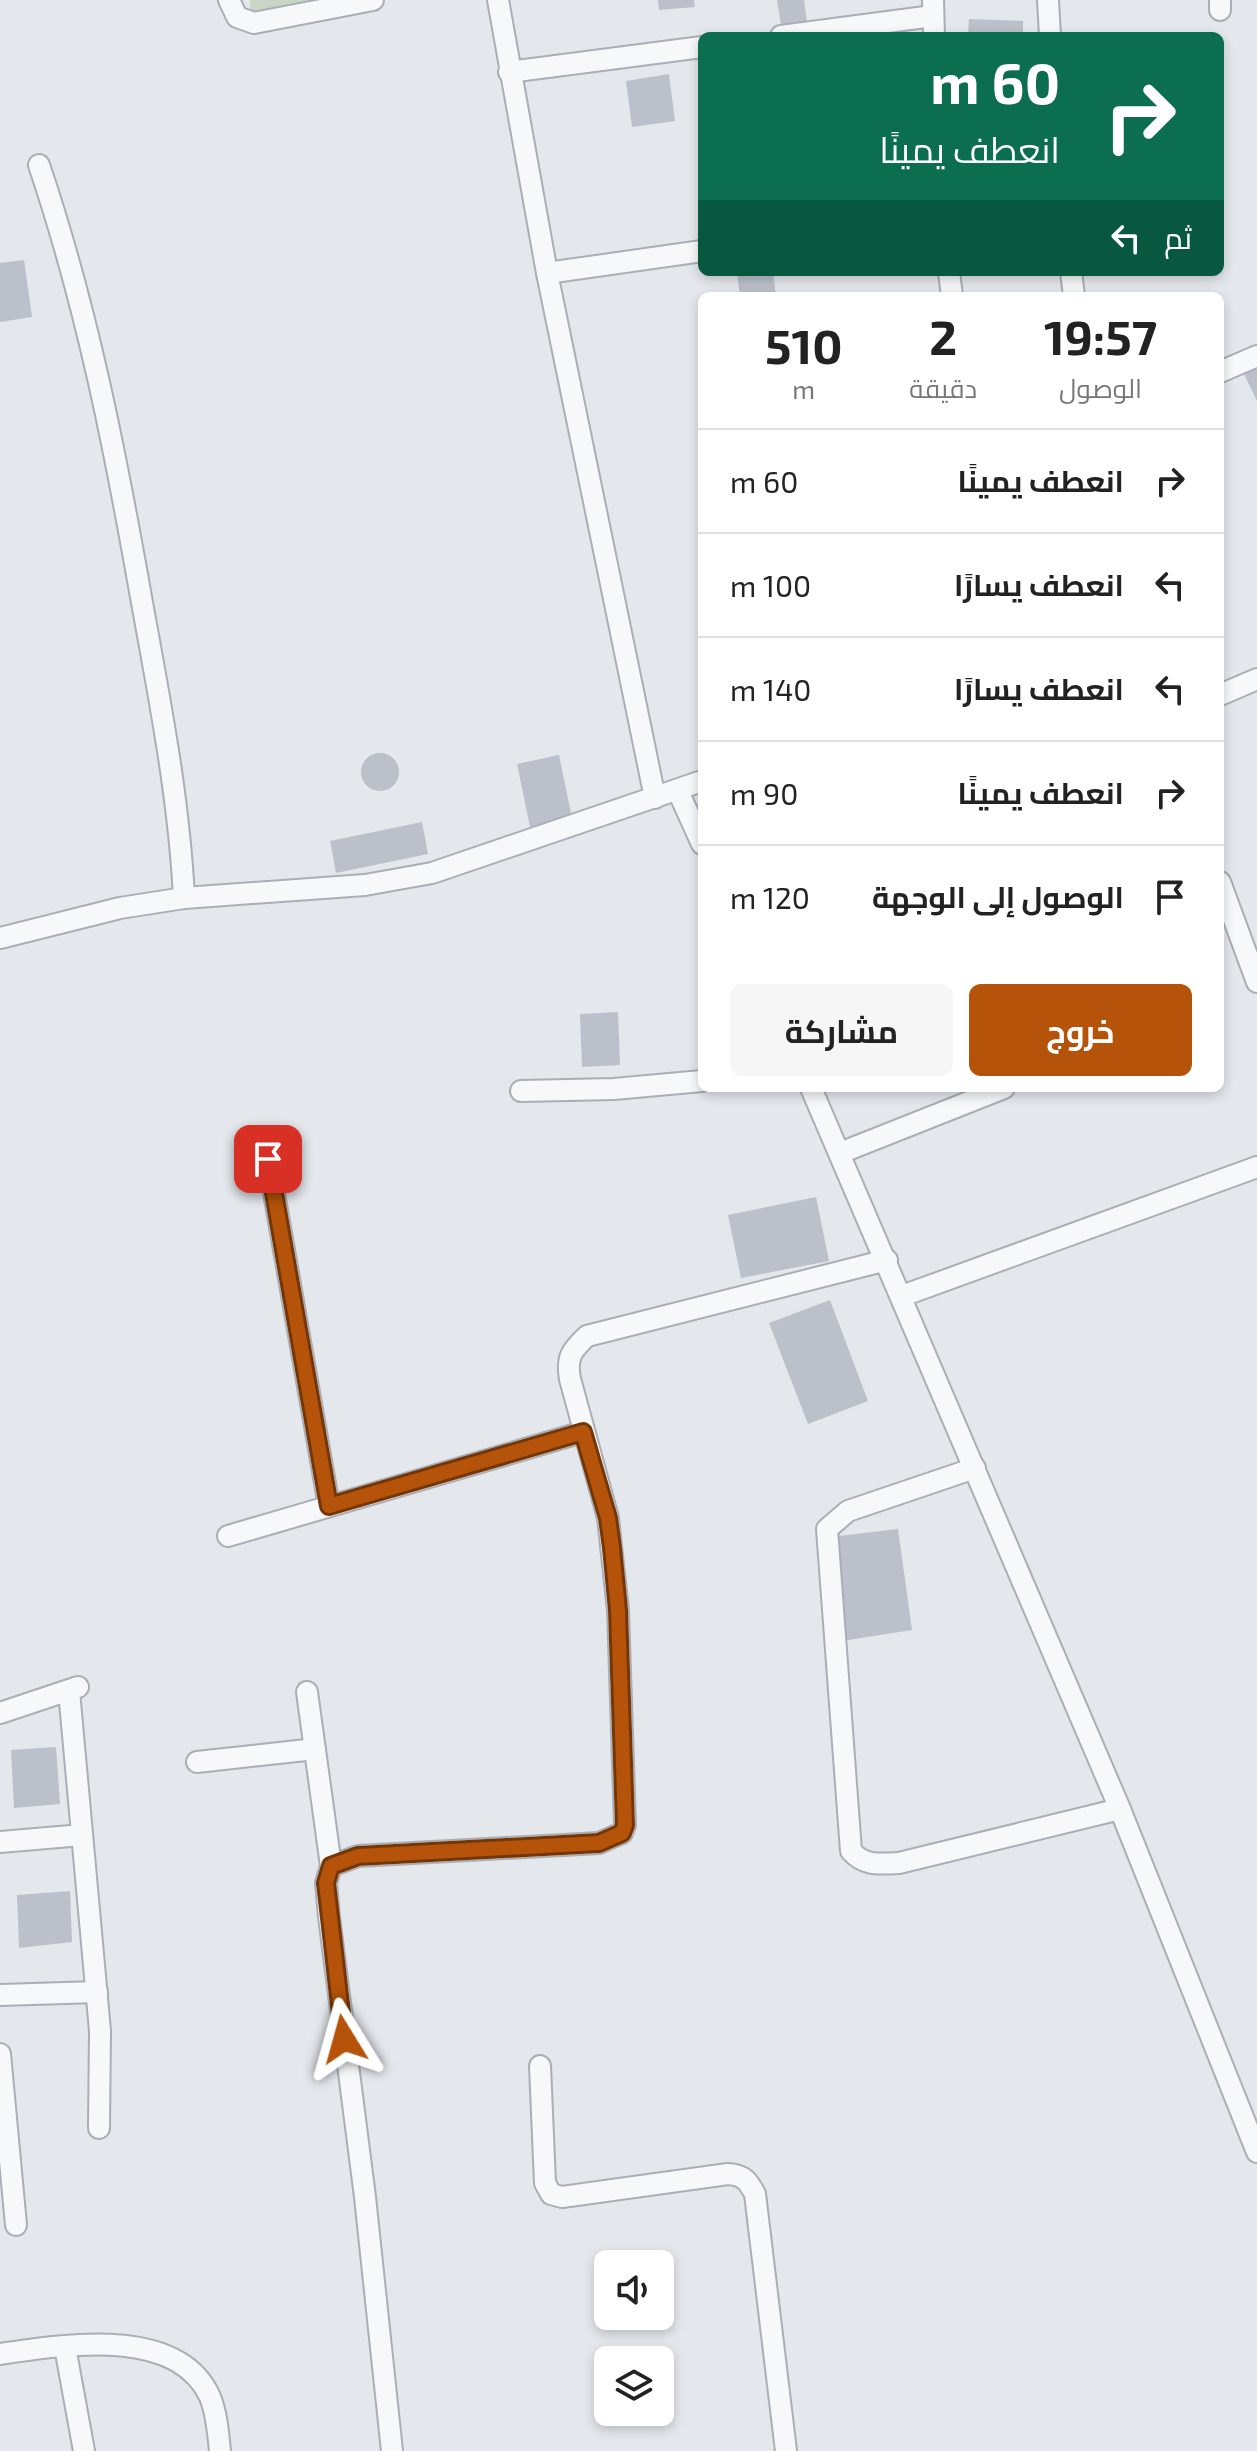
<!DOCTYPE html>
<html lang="ar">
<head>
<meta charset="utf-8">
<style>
	:root { --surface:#fff; --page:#f6f6f6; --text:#222; --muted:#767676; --line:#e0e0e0; --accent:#b45309 }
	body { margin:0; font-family:"Exo 2",Cairo,sans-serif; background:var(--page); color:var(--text); direction:rtl; height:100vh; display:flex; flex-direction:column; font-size:30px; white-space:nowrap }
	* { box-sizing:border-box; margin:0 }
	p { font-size:26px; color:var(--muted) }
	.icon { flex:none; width:44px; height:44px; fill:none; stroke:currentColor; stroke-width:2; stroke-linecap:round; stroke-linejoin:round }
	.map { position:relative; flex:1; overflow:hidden; direction:ltr }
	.panel { position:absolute; left:698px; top:292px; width:526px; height:800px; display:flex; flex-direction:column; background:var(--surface); border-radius:12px; box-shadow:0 4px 12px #0003; direction:rtl }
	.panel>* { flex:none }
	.guide { position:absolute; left:698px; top:32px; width:526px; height:244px; border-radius:12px; box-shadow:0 4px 12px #0003; direction:rtl; background:#0b6e4f; color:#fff; overflow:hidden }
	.buttons { position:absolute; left:594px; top:2250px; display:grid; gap:16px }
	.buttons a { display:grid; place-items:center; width:80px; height:80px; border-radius:12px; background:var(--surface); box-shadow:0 4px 12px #0003; font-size:40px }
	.pin { position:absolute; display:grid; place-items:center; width:68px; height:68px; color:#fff; margin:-34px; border-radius:16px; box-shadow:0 4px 12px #0006 }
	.me { position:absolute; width:88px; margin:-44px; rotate:352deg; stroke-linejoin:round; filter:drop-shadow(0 0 6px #0008) }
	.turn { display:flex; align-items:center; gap:28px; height:168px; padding:0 32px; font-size:36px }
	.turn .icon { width:104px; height:104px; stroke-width:2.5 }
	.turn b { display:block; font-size:56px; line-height:68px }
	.then { display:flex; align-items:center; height:76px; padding:0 32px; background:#0003; gap:16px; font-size:30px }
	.eta { display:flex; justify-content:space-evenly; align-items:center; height:136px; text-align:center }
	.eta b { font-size:48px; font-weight:700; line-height:56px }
	.primary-button { display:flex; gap:16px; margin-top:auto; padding:16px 32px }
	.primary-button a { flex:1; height:92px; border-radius:12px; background:var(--accent); color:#fff; font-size:32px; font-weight:700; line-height:92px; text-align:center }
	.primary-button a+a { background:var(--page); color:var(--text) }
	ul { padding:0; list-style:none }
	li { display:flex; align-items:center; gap:24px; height:104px; padding:0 32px; border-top:2px solid var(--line) }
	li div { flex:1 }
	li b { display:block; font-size:30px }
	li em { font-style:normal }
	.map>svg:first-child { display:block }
	.green { fill:#c9d6c5 }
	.building { fill:#bbc0ca }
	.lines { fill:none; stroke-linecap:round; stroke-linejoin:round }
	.minor-casing { stroke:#a9aeb7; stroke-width:24 }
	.minor { stroke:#f7f8fa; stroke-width:20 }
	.route-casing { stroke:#753606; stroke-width:20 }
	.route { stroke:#b45309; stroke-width:14 }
</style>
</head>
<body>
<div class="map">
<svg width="1257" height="2451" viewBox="0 0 1257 2451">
	<rect width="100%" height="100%" fill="#e4e7ec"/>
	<path class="green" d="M 250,0 L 329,0 L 251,16 Z"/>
	<g class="building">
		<path d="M 658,0 L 694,0 L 695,7 L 659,10 Z"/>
		<path d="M 777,0 L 804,0 L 807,22 L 781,25 Z"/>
		<path d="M 969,19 L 1023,21 L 1023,36 L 968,36 Z"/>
		<path d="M 669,74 L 675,121 L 632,127 L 626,81 Z"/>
		<path d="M 24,260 L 32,317 L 0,322 L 0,263 Z"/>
		<path d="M 737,272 L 773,272 L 776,296 L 740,296 Z"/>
		<path d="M 1257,362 L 1257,401 L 1239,364 Z"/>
		<circle cx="380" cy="772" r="19"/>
		<path d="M 559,755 L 572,818 L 530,827 L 517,764 Z"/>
		<path d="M 422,822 L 428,854 L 336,873 L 330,841 Z"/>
		<path d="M 618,1012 L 620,1065 L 582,1067 L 580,1014 Z"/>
		<path d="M 816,1197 L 829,1261 L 741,1278 L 728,1215 Z"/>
		<path d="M 830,1300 L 868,1401 L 808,1424 L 769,1323 Z"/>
		<path d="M 898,1529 L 912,1630 L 842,1641 L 830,1537 Z"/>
		<path d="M 56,1747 L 60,1804 L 14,1808 L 11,1750 Z"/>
		<path d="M 70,1891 L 72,1942 L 19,1948 L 17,1895 Z"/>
	</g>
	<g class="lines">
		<g class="minor-casing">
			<g id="minor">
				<path d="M 229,0 L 237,17 L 254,23 L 373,0"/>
				<path d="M 498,0 L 547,273 L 655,798"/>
				<path d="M 933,0 L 934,36"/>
				<path d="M 1048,0 L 1050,36"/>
				<path d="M 1220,0 L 1220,10"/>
				<path d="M 781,36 L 933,16"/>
				<path d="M 509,72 L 702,47"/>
				<path d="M 39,165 C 87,307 115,450 141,597 C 159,697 179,796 184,898"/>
				<path d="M 949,272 L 952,296"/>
				<path d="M 1071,272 L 1074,296"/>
				<path d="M 547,273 L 702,251"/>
				<path d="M 1220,372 L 1257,356"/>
				<path d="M 1220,695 L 1257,679"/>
				<path d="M 678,791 L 702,844"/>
				<path d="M 1220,882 L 1257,982"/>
				<path d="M 0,938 L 120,908 L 184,898 L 365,885 L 432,873 L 702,781"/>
				<path d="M 811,1088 L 1120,1809 L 1257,2152"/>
				<path d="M 521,1091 L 614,1089 L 702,1081"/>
				<path d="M 840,1153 L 1004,1088"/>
				<path d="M 268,1159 L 329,1506"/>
				<path d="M 902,1296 L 1257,1167"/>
				<path d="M 975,1468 L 848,1511 L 827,1529 L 851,1851 C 864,1866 879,1864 899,1863 L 1120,1809"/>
				<path d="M 228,1536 L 583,1432"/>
				<path d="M 69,1691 L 100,2031 L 99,2128"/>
				<path d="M 307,1692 L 331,1866"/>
				<path d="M 0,1713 L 78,1687"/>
				<path d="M 197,1762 L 315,1749"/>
				<path d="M 0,1842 L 82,1835"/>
				<path d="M 0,1995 L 97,1992"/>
				<path d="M 0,2054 L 16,2225"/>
				<path d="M 540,2066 L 545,2183 L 551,2194 L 562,2197 L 728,2174 C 744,2175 748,2181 755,2194 L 786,2451"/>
				<path d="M 65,2347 L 84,2451"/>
				<path d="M 0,2354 C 62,2345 178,2325 210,2397 C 217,2414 218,2433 220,2451"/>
				<path d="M 392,2451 L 365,2197 L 329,1917 L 326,1883 L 331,1866 L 358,1856 L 599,1843 L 622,1833 L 625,1825 L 618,1610 L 608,1518 L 570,1379 C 566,1357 572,1350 587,1336 L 887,1260"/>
			</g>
		</g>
		<use href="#minor" class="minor"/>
	</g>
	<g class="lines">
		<g class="route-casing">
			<path id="route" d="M 268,1159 L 329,1506 L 583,1432 L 608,1518 L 612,1548 L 618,1610 L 625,1825 L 622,1833 L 599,1843 L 358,1856 L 331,1866 L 326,1883 L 344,2039"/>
		</g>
		<use href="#route" class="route"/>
	</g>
</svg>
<div class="buttons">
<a><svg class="icon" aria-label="sound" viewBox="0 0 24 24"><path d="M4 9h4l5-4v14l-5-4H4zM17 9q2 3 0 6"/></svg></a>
<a><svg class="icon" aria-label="layers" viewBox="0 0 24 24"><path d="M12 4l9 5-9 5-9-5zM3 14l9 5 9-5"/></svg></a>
</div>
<div class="pin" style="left:268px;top:1159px;background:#d93025"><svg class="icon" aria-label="arrive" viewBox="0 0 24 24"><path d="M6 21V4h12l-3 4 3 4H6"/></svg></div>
<svg class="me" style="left:344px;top:2039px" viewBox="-20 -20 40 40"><path d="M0-17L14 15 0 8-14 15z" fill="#b45309" stroke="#fff" stroke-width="4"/></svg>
<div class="guide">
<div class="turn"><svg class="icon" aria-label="right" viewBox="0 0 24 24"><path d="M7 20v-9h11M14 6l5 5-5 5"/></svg><div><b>60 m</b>انعطف يمينًا</div></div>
<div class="then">ثم<svg class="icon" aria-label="left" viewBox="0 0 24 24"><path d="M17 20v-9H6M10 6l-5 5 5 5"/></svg></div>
</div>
<section class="panel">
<div class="eta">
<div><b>19:57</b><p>الوصول</p></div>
<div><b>2</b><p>دقيقة</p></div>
<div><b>510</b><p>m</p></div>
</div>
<ul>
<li><svg class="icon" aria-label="right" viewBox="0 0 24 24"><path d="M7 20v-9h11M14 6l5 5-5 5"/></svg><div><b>انعطف يمينًا</b></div><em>60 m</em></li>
<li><svg class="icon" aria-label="left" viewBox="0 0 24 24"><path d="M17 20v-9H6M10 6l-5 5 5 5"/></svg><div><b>انعطف يسارًا</b></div><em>100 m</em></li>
<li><svg class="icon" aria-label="left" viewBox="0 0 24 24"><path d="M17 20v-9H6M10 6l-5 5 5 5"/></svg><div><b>انعطف يسارًا</b></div><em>140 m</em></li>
<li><svg class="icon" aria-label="right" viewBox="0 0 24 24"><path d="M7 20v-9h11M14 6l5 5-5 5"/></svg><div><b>انعطف يمينًا</b></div><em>90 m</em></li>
<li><svg class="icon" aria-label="arrive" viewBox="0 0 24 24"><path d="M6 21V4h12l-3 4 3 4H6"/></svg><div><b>الوصول إلى الوجهة</b></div><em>120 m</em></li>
</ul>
<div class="primary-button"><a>خروج</a><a>مشاركة</a></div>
</section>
</div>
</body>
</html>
